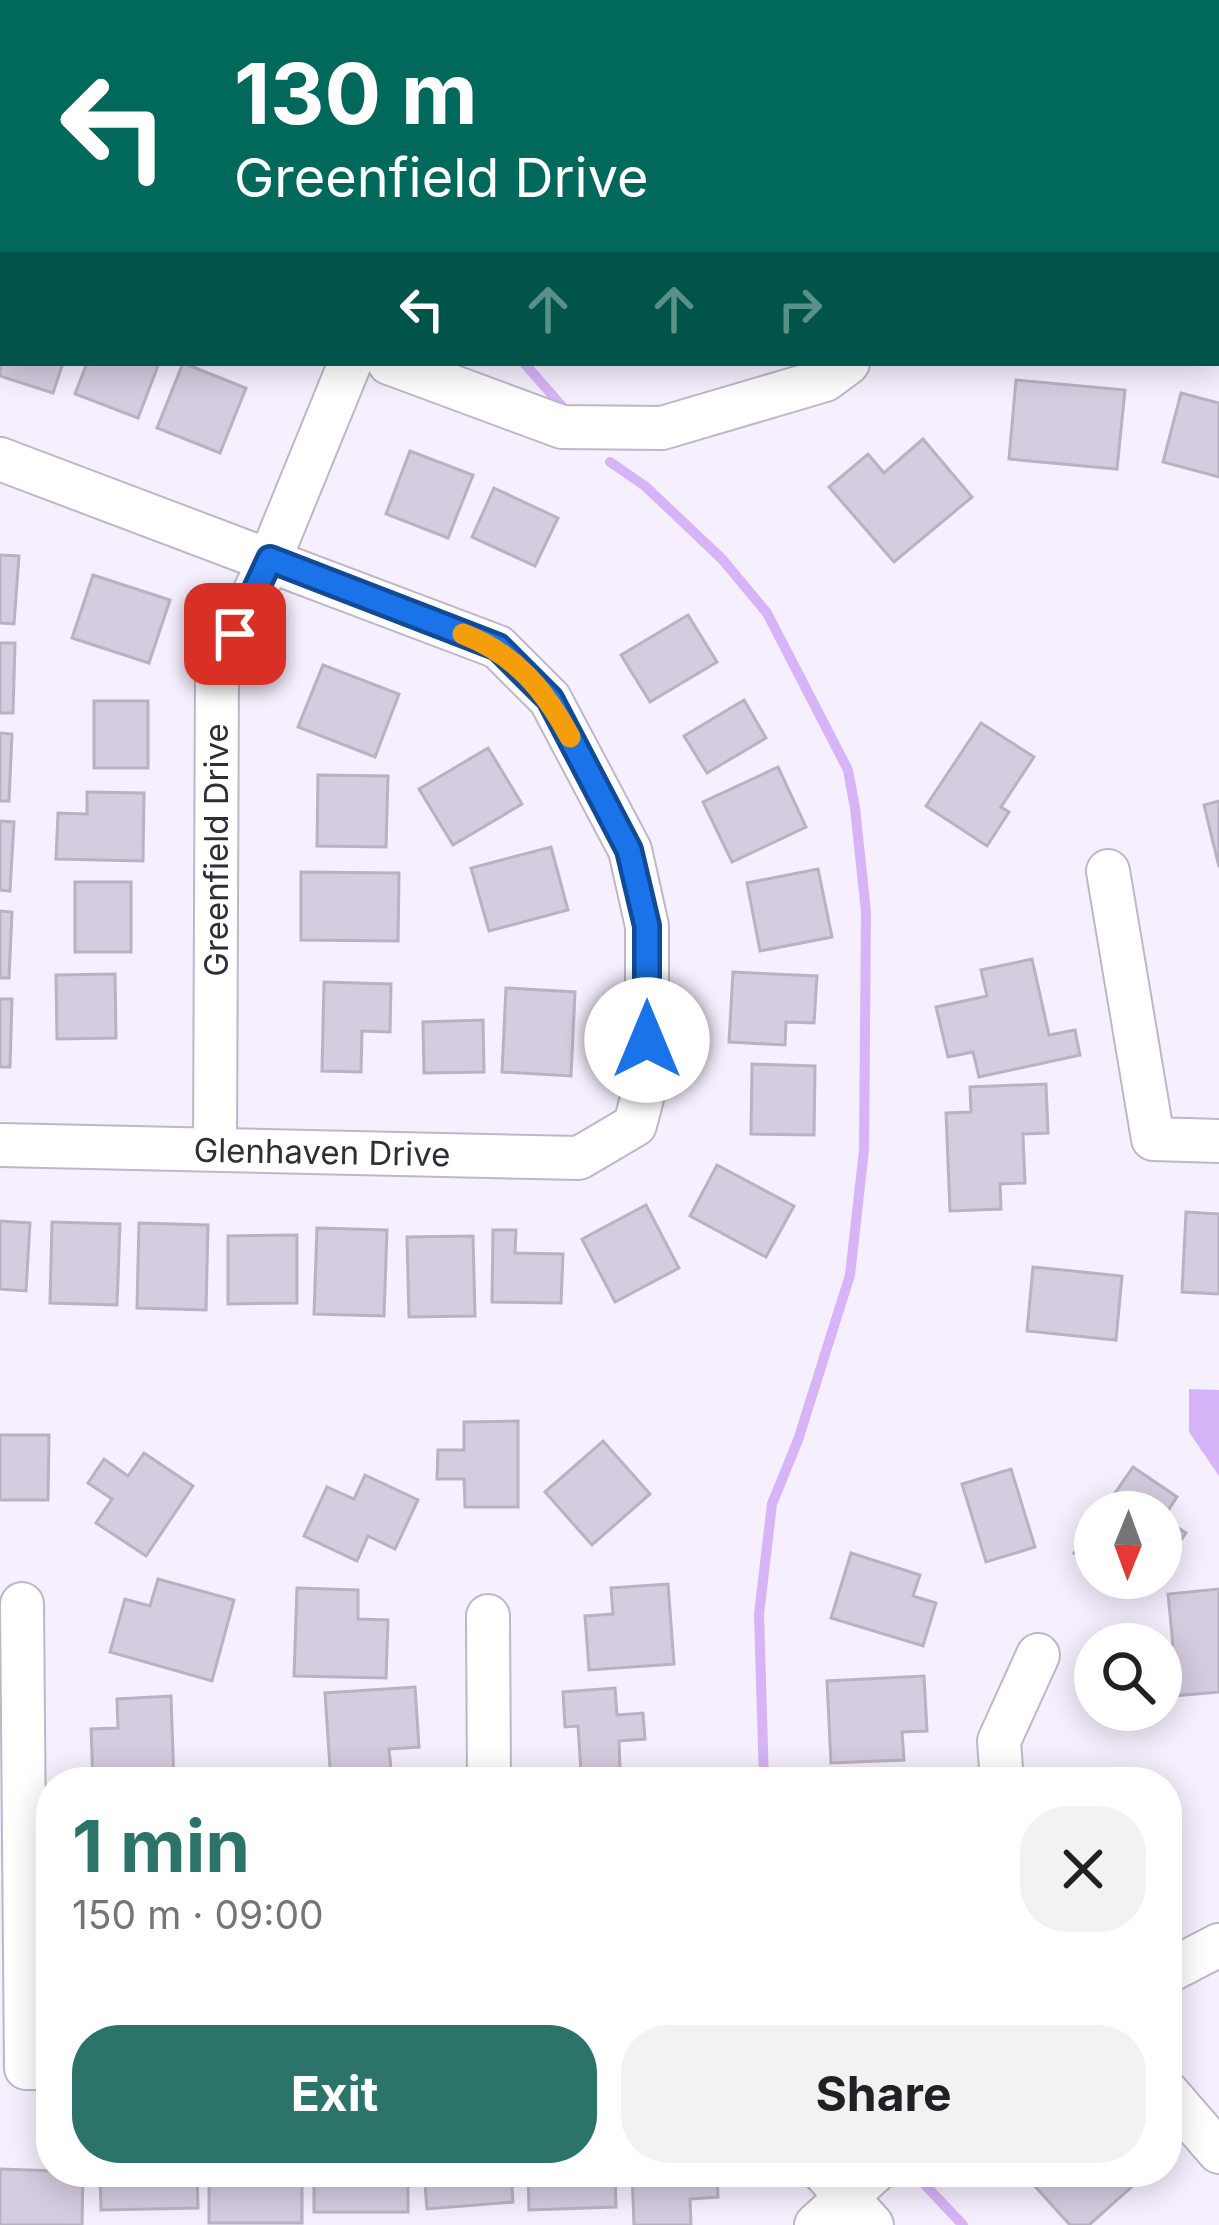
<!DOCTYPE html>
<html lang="en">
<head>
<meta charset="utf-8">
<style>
	:root { --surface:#fff; --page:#f2f2f2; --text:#202124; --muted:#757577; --accent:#2c7369 }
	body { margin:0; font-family:Inter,sans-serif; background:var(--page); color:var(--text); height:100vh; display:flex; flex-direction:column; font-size:45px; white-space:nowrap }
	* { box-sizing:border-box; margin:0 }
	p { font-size:39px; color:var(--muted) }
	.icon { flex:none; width:66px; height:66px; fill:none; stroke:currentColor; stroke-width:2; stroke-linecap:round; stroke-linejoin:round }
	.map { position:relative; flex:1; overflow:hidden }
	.details { position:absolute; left:36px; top:1767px; width:1146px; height:420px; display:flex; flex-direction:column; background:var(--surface); border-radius:48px; box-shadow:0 6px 30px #0003 }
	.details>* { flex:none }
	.hud { position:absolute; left:0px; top:0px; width:1221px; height:366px; box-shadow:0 6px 30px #0003; background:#00695c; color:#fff; overflow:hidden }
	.needle { width:78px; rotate:181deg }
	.controls { position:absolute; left:1074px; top:1491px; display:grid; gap:24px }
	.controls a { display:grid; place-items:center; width:108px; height:108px; border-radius:50%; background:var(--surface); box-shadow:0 6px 30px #0003; font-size:60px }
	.pin { position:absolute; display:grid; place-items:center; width:102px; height:102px; color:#fff; margin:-51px; border-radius:24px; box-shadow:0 6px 18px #0006 }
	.me { position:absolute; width:132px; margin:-66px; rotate:0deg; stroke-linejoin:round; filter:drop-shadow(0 0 9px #0008) }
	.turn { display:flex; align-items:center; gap:42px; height:252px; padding:0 36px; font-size:54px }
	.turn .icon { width:156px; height:156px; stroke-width:2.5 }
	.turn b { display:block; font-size:84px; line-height:102px }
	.lanes { display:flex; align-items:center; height:114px; padding:0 36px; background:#0003; justify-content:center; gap:60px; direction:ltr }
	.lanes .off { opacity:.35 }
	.round { display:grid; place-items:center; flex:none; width:126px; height:126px; border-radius:48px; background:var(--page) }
	.headline { display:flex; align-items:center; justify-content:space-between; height:204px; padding:0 36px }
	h1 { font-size:72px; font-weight:700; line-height:90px; color:var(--accent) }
	.cta { display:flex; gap:24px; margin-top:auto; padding:24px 36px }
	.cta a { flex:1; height:138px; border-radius:48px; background:var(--accent); color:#fff; font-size:48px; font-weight:700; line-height:138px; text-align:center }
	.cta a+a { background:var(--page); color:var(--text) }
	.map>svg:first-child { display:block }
	.water { fill:#d6b4f7 }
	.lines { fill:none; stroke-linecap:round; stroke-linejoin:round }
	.stream { stroke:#d6b4f7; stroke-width:10 }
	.building { fill:#d5ccdf; stroke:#bab1c3; stroke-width:3 }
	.minor-casing { stroke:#bfb6c8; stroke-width:46 }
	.minor { stroke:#fff; stroke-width:42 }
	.route-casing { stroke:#114b97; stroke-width:30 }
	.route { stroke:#1a73e8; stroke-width:21 }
	.slow { stroke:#f59e0b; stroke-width:21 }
	.labels { text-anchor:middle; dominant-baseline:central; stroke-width:10; stroke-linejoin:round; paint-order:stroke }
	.street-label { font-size:33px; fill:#312d34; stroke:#fff }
</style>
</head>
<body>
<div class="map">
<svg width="1219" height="2225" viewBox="0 0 1219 2225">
	<rect width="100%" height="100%" fill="#f6effe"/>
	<path class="water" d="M 1189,1389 L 1219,1390 L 1219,1476 L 1189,1432 Z"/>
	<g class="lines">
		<g class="stream">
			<path d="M 0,152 L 3,152"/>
			<path d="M 524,363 L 567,412"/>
			<path d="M 610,462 L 645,486 L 722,559 L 767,613 L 848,770 L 855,808 L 866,912 L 864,1150 L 850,1275 L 798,1440 L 772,1504 L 759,1614 L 764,1782"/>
			<path d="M 926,2186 L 963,2225"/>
		</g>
	</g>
	<g class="building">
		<path d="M 0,0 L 73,0 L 73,3 L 3,3 L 0,72 Z"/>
		<path d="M 3,328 L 3,363 L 63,363 L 53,393 L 0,376 Z"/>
		<path d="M 87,363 L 159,363 L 138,418 L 75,394 Z"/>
		<path d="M 183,363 L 246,388 L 220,453 L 157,428 Z"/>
		<path d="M 1016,380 L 1125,390 L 1117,469 L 1009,459 Z"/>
		<path d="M 1181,393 L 1219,403 L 1219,477 L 1163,462 Z"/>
		<path d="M 923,439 L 972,497 L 894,562 L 829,487 L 868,454 L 884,473 Z"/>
		<path d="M 410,451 L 473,475 L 448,538 L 386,514 Z"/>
		<path d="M 494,488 L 558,518 L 535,566 L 472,537 Z"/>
		<path d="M 0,555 L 19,556 L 14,624 L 0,623 Z"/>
		<path d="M 93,575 L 170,600 L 149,663 L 72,638 Z"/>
		<path d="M 688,615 L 717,662 L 650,702 L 621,655 Z"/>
		<path d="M 0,643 L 15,643 L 13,713 L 0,713 Z"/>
		<path d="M 323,665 L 399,694 L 375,757 L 298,727 Z"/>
		<path d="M 744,700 L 766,738 L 707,773 L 684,736 Z"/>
		<rect x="94" y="701" width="54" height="67"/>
		<path d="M 981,723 L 1034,757 L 1001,807 L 1009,812 L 987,846 L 926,806 Z"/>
		<path d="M 0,733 L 12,734 L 9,801 L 0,801 Z"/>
		<path d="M 488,748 L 522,804 L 453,845 L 419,789 Z"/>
		<path d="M 778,767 L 806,827 L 732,862 L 703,802 Z"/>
		<path d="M 318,775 L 388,776 L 386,847 L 317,846 Z"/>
		<path d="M 87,792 L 144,793 L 143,861 L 56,859 L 58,813 L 87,814 Z"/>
		<path d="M 1219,801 L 1219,867 L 1204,805 Z"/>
		<path d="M 0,821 L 14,822 L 10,891 L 0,890 Z"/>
		<path d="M 551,847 L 568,910 L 489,931 L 471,868 Z"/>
		<path d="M 818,869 L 832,937 L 760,951 L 747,883 Z"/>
		<path d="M 301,872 L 399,873 L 398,941 L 301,940 Z"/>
		<rect x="75" y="882" width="56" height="70"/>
		<path d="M 0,911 L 12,912 L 9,978 L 0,978 Z"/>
		<path d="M 1032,959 L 1049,1035 L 1075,1030 L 1080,1055 L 979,1077 L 973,1052 L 948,1057 L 936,1007 L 987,996 L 981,970 Z"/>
		<path d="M 733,972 L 817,976 L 814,1023 L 786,1022 L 785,1045 L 729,1042 Z"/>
		<path d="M 115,974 L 116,1038 L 57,1039 L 56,975 Z"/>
		<path d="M 324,982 L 391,984 L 390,1032 L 362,1031 L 361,1072 L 322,1071 Z"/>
		<path d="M 506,988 L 575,992 L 571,1076 L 502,1072 Z"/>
		<path d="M 0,999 L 12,999 L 10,1067 L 0,1067 Z"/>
		<path d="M 483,1020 L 484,1072 L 424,1073 L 423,1022 Z"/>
		<path d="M 752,1064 L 815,1066 L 814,1135 L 751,1134 Z"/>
		<path d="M 1046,1084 L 1048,1133 L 1023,1134 L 1025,1183 L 1000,1184 L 1001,1209 L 950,1211 L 946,1113 L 971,1112 L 970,1087 Z"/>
		<path d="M 717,1165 L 794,1206 L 766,1257 L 690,1216 Z"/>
		<path d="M 646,1205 L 679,1268 L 615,1302 L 582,1239 Z"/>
		<path d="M 1186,1212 L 1219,1214 L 1219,1294 L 1182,1292 Z"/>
		<path d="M 0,1221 L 30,1223 L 26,1291 L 0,1289 Z"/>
		<path d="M 52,1222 L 120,1224 L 117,1305 L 50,1303 Z"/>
		<path d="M 139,1223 L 208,1225 L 206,1310 L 137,1308 Z"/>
		<path d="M 317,1228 L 387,1230 L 384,1316 L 314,1314 Z"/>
		<path d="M 493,1230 L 516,1230 L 515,1253 L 563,1254 L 561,1303 L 492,1302 Z"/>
		<path d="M 297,1235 L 297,1303 L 228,1304 L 228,1236 Z"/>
		<path d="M 473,1236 L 475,1316 L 409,1317 L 407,1237 Z"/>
		<path d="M 1033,1267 L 1122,1276 L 1116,1340 L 1027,1331 Z"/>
		<path d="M 518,1421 L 518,1507 L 465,1507 L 464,1479 L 437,1479 L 438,1450 L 464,1450 L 464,1422 Z"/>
		<path d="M 0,1435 L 49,1435 L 48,1500 L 0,1500 Z"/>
		<path d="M 603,1441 L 650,1494 L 592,1545 L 545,1492 Z"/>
		<path d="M 144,1453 L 193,1486 L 146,1556 L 96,1523 L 112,1499 L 88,1483 L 104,1459 L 128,1476 Z"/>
		<path d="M 1133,1467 L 1177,1497 L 1163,1518 L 1186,1533 L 1161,1569 L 1161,1512 L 1102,1512 Z"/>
		<path d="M 1011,1469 L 1035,1547 L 986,1562 L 962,1484 Z"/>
		<path d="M 365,1475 L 418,1500 L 395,1549 L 368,1536 L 357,1561 L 304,1536 L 327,1487 L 354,1499 Z"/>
		<path d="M 1095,1522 L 1095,1566 L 1074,1553 Z"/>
		<path d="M 851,1553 L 920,1575 L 913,1596 L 936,1603 L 923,1646 L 831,1618 Z"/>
		<path d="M 158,1579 L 234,1600 L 212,1681 L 110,1652 L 125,1599 L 150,1606 Z"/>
		<path d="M 668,1584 L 674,1664 L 589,1670 L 585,1616 L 613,1614 L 611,1588 Z"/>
		<path d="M 297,1588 L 358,1590 L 358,1619 L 388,1620 L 386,1678 L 294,1676 Z"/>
		<path d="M 1219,1589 L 1219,1692 L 1161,1697 L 1161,1646 L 1173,1645 L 1168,1594 Z"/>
		<path d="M 924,1676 L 927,1731 L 902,1732 L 904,1760 L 831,1763 L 827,1681 Z"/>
		<path d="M 415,1687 L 419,1747 L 389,1749 L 392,1779 L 331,1782 L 325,1693 Z"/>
		<path d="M 615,1688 L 617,1715 L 643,1713 L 645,1739 L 619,1741 L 620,1768 L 581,1771 L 578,1726 L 565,1727 L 563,1692 Z"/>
		<path d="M 171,1696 L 174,1782 L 93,1782 L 91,1729 L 118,1728 L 117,1699 Z"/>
		<path d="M 0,2169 L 83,2172 L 82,2225 L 0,2225 Z"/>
		<path d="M 100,2172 L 197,2172 L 198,2208 L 101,2210 Z"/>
		<rect x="209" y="2172" width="93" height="51"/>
		<rect x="314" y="2172" width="94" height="40"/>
		<path d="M 424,2172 L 511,2172 L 513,2202 L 427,2209 Z"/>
		<path d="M 528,2172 L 615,2172 L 616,2207 L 529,2210 Z"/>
		<path d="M 632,2172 L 717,2172 L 718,2197 L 690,2199 L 691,2225 L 634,2225 Z"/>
		<path d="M 1022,2172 L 1127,2172 L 1137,2182 L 1089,2225 L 1070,2225 Z"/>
	</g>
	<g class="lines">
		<g class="minor-casing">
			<g id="minor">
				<path d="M 866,0 L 866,3"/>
				<path d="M 0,210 L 3,212"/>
				<path d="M 1218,313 L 1219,313"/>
				<path d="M 389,363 L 562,427 L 662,428 L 825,380 L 848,363"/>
				<path d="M 0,459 L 498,647 L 550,699 L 630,850 L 647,926 L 647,1079 L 635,1125 L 579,1158 L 0,1145"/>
				<path d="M 1108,871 L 1153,1139 L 1219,1141"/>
				<path d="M 215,1149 L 217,671 L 270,559 L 350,363"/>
				<path d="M 22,1604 L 26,2068 L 51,2068"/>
				<path d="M 488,1616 L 489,1782"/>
				<path d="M 1002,1782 L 999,1741 L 1038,1655"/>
				<path d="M 1167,1972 L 1219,1945"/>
				<path d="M 1167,2092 L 1219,2152"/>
				<path d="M 824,2172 L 872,2225"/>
				<path d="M 816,2225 L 874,2172"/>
			</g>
		</g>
		<use href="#minor" class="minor"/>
	</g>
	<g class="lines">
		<g class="route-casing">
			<path id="route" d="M 235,634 L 270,559 L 498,647 L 550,699 L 629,850 L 647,926 L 647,1040"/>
		</g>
		<use href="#route" class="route"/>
		<path class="slow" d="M 463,634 C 515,654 544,689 570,737"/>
	</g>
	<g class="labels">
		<g class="street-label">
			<text transform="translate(216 850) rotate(-90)">Greenfield Drive</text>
			<text transform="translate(322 1152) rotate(1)">Glenhaven Drive</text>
		</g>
	</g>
</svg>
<div class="controls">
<a><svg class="needle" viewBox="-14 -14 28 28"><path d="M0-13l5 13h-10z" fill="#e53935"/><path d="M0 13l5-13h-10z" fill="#757577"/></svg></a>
<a><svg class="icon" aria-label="search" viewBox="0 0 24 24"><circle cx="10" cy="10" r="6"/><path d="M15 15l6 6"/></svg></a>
</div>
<div class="pin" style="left:235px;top:634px;background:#d93025"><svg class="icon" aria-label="arrive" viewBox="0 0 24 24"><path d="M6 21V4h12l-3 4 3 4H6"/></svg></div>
<svg class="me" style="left:647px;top:1040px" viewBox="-20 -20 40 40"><circle r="19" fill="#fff"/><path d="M0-13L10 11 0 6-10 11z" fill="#1a73e8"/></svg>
<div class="hud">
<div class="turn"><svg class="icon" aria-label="left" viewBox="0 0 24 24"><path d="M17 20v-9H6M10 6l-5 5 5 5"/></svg><div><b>130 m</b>Greenfield Drive</div></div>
<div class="lanes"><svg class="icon" aria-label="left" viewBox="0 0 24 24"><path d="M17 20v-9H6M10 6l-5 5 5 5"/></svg><svg class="icon off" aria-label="ahead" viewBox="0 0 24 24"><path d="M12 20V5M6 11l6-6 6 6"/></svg><svg class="icon off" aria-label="ahead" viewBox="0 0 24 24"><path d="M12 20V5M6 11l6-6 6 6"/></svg><svg class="icon off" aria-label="right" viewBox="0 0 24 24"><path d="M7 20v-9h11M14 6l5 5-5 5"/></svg></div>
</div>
<section class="details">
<div class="headline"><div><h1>1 min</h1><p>150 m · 09:00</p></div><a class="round"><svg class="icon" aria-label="close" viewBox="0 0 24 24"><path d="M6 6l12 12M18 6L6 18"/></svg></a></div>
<div class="cta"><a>Exit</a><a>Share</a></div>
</section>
</div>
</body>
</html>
